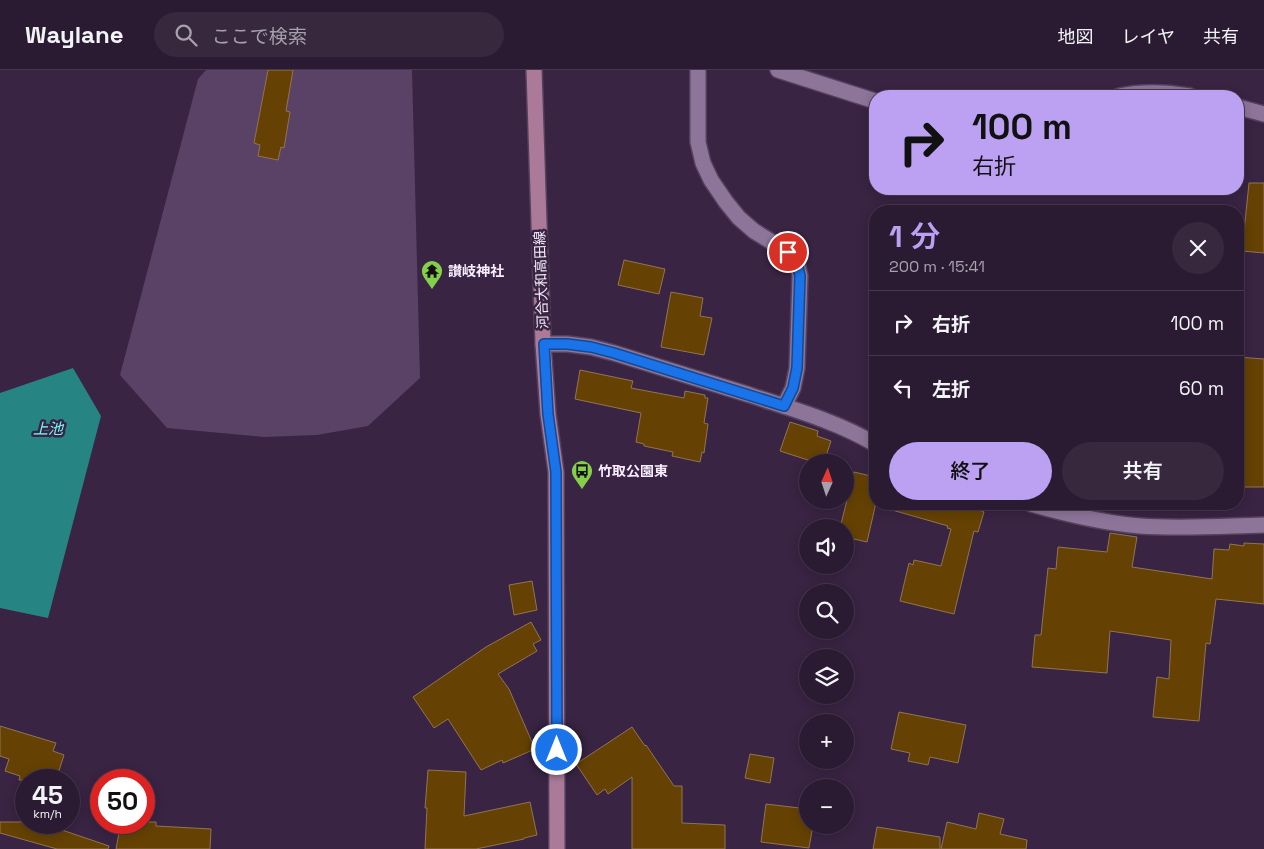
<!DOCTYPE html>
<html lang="ja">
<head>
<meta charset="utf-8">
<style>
	:root { --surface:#2b1b32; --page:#37283e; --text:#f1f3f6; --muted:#a6a1ac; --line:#47394d; --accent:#bca0f2 }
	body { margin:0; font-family:"Space Grotesk","Noto Sans JP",sans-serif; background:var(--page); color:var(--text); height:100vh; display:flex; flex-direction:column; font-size:19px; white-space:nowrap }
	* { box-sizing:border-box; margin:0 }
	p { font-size:16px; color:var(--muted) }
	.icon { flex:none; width:28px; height:28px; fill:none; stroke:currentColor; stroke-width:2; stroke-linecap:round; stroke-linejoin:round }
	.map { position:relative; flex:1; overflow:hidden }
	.panel { position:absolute; left:869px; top:135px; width:375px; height:305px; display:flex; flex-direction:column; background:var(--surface); border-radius:20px; box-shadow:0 2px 12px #0003,0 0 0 1px var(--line) }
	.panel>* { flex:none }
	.banner { position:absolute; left:869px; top:20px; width:375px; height:105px; border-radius:20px; box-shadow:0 2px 12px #0003,0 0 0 1px var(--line); background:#bca0f2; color:#111; overflow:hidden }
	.needle { width:32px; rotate:3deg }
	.tools { position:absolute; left:799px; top:384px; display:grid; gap:10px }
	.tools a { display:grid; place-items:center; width:55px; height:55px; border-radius:50%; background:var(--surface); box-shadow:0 2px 12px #0003,0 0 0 1px var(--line); font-size:25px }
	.speed { position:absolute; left:15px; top:699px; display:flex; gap:10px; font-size:25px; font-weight:700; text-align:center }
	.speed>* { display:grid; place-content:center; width:65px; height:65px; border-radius:50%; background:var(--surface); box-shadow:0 2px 12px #0003,0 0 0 1px var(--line); line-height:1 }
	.speed small { font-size:12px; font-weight:400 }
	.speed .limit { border:8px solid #d22; background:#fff; color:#111 }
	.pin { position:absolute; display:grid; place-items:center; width:42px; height:42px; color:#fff; margin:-21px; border:2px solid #fff; border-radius:50%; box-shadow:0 1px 5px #0007 }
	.me { position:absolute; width:55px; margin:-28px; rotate:0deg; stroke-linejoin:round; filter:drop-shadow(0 0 4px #0008) }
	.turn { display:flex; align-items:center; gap:18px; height:105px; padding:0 20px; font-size:22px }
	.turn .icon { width:65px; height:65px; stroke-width:2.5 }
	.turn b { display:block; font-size:35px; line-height:42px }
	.round { display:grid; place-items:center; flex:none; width:52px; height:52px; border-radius:26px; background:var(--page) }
	.summary { display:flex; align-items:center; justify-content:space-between; height:85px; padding:0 20px }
	h1 { font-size:30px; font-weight:600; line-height:38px; color:var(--accent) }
	.cta { display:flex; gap:10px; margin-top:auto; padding:10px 20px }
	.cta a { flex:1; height:58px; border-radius:30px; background:var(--accent); color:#111; font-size:20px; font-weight:600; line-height:58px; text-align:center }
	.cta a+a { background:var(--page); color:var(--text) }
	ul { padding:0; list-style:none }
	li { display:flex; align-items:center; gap:15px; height:65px; padding:0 20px; border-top:1px solid var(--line) }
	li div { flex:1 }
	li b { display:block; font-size:19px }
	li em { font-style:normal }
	header { display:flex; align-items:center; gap:30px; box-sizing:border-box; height:70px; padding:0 25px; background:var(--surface); border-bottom:1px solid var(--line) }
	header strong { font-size:24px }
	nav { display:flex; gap:28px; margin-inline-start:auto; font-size:18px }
	.search { width:350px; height:45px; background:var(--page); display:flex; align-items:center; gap:12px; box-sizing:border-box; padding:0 18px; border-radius:28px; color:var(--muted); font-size:19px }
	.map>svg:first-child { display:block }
	.green { fill:#5a4166 }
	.water { fill:#268483 }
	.building { fill:#654203; stroke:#917551 }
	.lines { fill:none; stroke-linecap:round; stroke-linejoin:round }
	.street-casing { stroke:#54415c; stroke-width:18 }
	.secondary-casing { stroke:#54415c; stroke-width:18 }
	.street { stroke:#8d759a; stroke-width:15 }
	.secondary { stroke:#ab7a98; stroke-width:15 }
	.route-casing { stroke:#114b97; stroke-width:12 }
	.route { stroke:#1a73e8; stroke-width:9 }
	.labels { text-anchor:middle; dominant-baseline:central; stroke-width:5; stroke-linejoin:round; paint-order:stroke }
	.poi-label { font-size:14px; font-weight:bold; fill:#f8edfe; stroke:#392443; text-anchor:start }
	.street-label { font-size:14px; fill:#f8edfe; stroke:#392443 }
	.water-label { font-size:15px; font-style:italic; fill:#76f8f6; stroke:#392443 }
</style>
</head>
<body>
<header>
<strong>Waylane</strong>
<div class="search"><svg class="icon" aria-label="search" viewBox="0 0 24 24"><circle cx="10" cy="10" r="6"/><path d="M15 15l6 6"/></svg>ここで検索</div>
<nav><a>地図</a><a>レイヤ</a><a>共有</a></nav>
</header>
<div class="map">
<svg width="1264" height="779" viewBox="0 0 1264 779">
	<rect width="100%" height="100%" fill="#392443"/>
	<path class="green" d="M 206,0 L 412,0 L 420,308 L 368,356 L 317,365 L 264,367 L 167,358 L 120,305 L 198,9 Z"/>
	<path class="water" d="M 73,298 L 101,346 L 48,548 L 0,538 L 0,323 Z"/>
	<g class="building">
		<path d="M 268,0 L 293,0 L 286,41 L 290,42 L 284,78 L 281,77 L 278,90 L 258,86 L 260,75 L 254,73 Z"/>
		<path d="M 1249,113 L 1264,113 L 1264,183 L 1242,181 Z"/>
		<path d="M 624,190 L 665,199 L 659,224 L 618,215 Z"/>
		<path d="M 671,222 L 703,228 L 700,246 L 712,248 L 704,285 L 661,277 Z"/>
		<path d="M 1238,287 L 1264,289 L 1264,417 L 1240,417 L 1240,414 L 1238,414 Z"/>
		<path d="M 580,300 L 633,311 L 631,318 L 684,328 L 685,321 L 705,325 L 705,328 L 708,328 L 704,353 L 708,354 L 704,383 L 702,382 L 700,392 L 672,386 L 673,382 L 644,376 L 644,374 L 636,372 L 641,343 L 575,329 Z"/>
		<path d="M 790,352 L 818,361 L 817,366 L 831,371 L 824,392 L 814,392 L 780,381 Z"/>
		<path d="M 854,402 L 875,407 L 875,437 L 867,472 L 845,467 L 845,458 L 840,458 Z"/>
		<path d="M 893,434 L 982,434 L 980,440 L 984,442 L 978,462 L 974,461 L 954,544 L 900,531 L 909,493 L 913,495 L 914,490 L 941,496 L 951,459 L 947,458 L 948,456 L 892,440 Z"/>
		<path d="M 1110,463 L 1137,467 L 1132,497 L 1212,509 L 1214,479 L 1229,480 L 1230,474 L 1244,476 L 1244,473 L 1264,474 L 1264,534 L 1216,529 L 1210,574 L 1206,573 L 1199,651 L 1153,647 L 1157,607 L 1169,609 L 1171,570 L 1110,561 L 1107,603 L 1032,597 L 1035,565 L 1041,565 L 1048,498 L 1056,499 L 1058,477 L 1107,482 Z"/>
		<path d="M 532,511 L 537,540 L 514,545 L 509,515 Z"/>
		<path d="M 531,552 L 541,570 L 533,574 L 537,581 L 498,604 L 509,619 L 535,679 L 503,693 L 502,690 L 481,700 L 448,649 L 434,658 L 413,627 L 486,577 Z"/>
		<path d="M 899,642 L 966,655 L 958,693 L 930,687 L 928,695 L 908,691 L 910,683 L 891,679 Z"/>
		<path d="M 0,656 L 56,673 L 53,681 L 64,685 L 56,710 L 19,710 L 20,706 L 5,701 L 9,689 L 0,686 Z"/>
		<path d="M 632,657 L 645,676 L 646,675 L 674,716 L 682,716 L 682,753 L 725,755 L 725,779 L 632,779 L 632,707 L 608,724 L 605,719 L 597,725 L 576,694 Z"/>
		<path d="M 750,684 L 774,688 L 770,713 L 745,708 Z"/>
		<path d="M 428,700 L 466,702 L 464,746 L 530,732 L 537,765 L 524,768 L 524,769 L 476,779 L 425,779 L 427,738 L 425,738 Z"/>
		<path d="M 766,734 L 808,739 L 808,755 L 813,755 L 809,778 L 761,772 Z"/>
		<path d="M 979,743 L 1004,749 L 1000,764 L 1027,770 L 1026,779 L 941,779 L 947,752 L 976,759 Z"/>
		<path d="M 0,752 L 65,752 L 62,760 L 109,776 L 108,779 L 57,779 L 0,763 Z"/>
		<path d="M 121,752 L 156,752 L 156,756 L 211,759 L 210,779 L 116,779 Z"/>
		<path d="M 877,757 L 940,767 L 940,779 L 873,779 Z"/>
	</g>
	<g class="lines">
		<g class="street-casing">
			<g id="street">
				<path d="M 698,0 L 698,72 L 703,93 L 711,110 L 726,132 L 739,148 L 754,161 L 788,182 L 797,193 L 800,206 L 797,298 L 793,318 L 784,336"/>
				<path d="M 778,0 L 875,31"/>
				<path d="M 1119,26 C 1143,21 1166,22 1190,26"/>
				<path d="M 1238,37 L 1264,44"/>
				<path d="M 543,274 L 567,274 L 591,277 L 614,283 C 659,297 704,311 750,325 C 792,339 836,351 875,374"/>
				<path d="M 1031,434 C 1066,444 1104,453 1140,456 C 1182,459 1223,456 1264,455"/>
			</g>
		</g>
		<g class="secondary-casing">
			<path id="secondary" d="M 534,0 L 543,274 L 548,344 L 556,402 L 557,779"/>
		</g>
		<use href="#street" class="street"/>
		<use href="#secondary" class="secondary"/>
	</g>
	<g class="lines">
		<g class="route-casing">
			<path id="route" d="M 557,680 L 556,402 L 548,344 L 544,274 L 567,274 L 591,277 L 614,283 L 784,336 L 793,318 L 797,298 L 800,206 L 797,193 L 788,182"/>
		</g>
		<use href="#route" class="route"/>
	</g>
	<defs>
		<g id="temple-pin" transform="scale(1.125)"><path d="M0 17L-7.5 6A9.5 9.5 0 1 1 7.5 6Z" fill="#85cf4c" stroke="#392443"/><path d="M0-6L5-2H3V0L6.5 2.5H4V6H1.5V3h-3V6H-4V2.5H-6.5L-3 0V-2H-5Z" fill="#111"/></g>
		<g id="bus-pin" transform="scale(1.125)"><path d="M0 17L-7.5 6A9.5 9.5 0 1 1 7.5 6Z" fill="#85cf4c" stroke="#392443"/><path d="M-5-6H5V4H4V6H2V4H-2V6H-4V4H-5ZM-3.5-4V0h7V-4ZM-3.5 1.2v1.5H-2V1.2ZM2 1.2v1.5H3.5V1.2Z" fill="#111"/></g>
	</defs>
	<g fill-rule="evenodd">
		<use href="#temple-pin" x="432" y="201"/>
		<use href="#bus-pin" x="582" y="401"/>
	</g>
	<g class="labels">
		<g class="poi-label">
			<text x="448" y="201">讃岐神社</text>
			<text x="598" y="401">竹取公園東</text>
		</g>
		<g class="street-label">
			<text transform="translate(541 210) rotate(-92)">河合大和高田線</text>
		</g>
		<g class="water-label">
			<text x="48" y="358">上池</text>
		</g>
	</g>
</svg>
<div class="tools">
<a><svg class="needle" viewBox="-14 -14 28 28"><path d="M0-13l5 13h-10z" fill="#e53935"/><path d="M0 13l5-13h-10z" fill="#a6a1ac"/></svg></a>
<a><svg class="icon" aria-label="sound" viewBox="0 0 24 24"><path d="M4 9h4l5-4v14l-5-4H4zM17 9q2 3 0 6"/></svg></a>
<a><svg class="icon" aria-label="search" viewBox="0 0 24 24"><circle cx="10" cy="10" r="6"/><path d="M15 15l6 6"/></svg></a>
<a><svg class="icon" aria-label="layers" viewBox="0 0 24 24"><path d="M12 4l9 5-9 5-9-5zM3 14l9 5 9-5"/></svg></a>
<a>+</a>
<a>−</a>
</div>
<div class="speed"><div>45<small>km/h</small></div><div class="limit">50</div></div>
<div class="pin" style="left:788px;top:182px;background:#d93025"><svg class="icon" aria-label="arrive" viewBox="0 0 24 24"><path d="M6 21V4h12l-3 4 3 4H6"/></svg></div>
<svg class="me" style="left:557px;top:680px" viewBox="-20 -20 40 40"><circle r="17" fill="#1a73e8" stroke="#fff" stroke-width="3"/><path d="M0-11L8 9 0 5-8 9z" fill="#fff"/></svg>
<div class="banner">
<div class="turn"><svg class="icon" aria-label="right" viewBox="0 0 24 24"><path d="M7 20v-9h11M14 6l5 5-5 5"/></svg><div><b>100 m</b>右折</div></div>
</div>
<section class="panel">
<div class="summary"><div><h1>1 分</h1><p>200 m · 15:41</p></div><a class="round"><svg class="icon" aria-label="close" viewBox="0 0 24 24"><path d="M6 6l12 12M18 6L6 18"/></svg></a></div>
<ul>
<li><svg class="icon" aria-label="right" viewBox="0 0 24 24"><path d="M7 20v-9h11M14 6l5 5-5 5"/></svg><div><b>右折</b></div><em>100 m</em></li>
<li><svg class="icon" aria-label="left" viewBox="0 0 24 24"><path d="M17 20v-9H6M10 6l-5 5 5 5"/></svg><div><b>左折</b></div><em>60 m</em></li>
</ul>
<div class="cta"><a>終了</a><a>共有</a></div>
</section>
</div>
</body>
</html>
